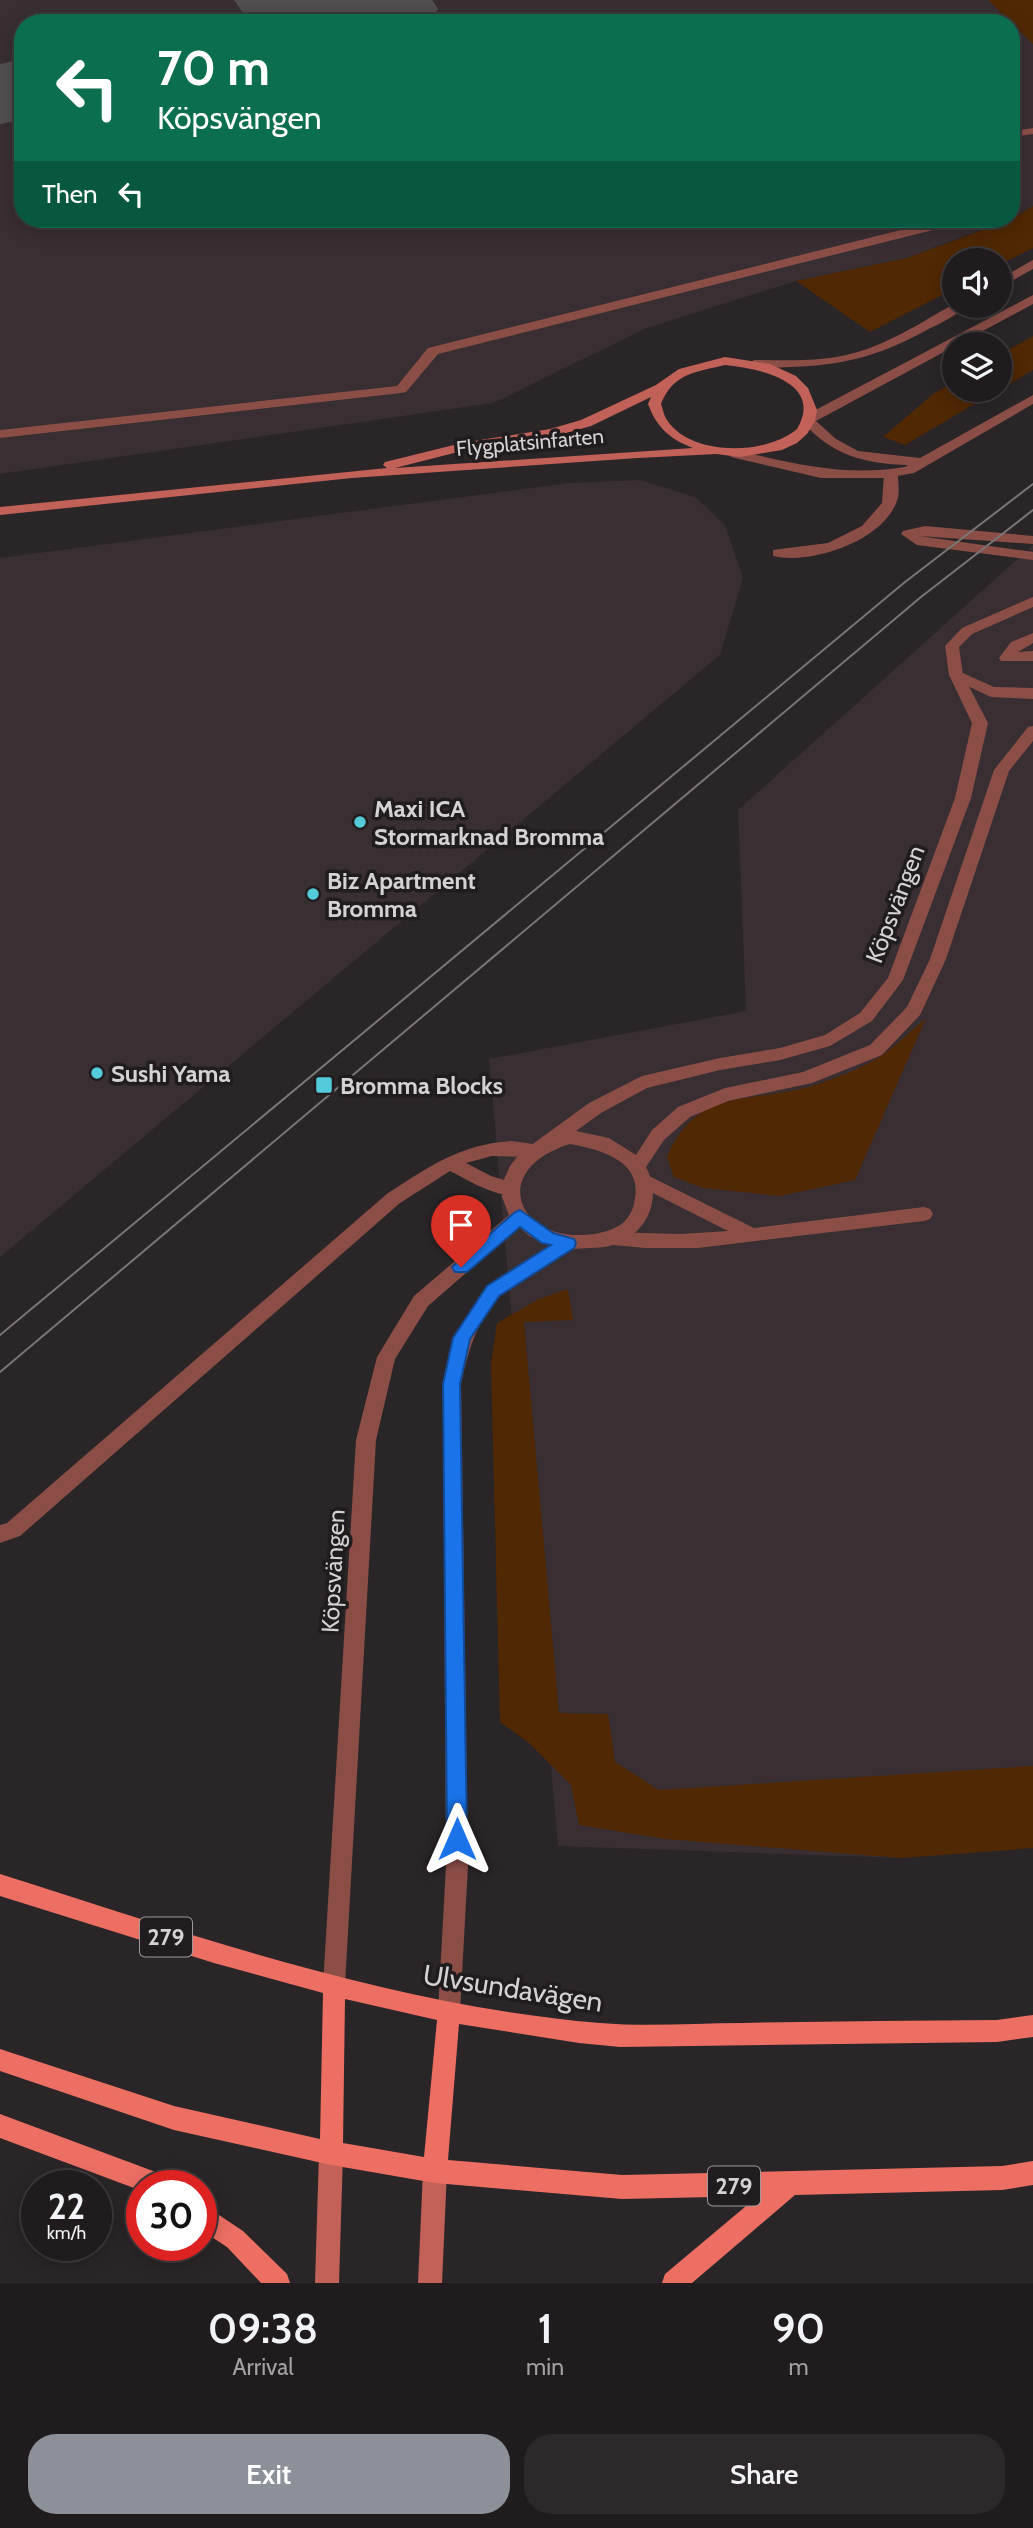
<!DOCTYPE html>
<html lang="en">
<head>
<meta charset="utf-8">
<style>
	:root { --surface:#201c1d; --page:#2d292a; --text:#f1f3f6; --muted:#a2a1a4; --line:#3d3a3b; --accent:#8c9099 }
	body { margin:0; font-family:Cabin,sans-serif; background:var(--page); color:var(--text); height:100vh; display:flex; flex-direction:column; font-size:26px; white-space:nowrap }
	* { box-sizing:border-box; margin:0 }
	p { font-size:23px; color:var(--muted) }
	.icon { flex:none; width:38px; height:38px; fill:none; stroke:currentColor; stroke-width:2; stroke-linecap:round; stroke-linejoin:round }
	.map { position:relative; height:2283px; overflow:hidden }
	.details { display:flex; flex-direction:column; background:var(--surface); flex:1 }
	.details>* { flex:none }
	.banner { position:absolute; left:14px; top:14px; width:1006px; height:214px; border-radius:28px; box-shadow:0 4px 18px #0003,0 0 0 2px var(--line); background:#0b6e4f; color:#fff; overflow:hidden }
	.controls { position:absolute; left:942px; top:248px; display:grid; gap:14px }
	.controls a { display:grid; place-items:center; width:70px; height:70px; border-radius:50%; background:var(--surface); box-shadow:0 4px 18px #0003,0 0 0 2px var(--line); font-size:35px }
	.speed { position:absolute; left:21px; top:2170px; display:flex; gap:14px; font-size:35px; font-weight:700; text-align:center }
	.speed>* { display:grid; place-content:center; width:91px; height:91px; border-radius:50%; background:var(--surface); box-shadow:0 4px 18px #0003,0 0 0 2px var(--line); line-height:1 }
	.speed small { font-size:18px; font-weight:400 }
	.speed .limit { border:10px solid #d22; background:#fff; color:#111 }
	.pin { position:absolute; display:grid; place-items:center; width:60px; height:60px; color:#fff; margin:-72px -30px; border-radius:50% 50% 50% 0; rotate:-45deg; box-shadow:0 0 7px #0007 }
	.pin .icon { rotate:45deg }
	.me { position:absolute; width:77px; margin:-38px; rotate:0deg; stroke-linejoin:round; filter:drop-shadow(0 0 5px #0008) }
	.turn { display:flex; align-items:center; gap:24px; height:147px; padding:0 28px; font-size:32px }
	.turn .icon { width:91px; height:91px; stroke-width:2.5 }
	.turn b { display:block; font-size:49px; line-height:60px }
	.then { display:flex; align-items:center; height:66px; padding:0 28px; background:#0003; gap:14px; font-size:26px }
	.eta { display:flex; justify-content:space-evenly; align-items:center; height:119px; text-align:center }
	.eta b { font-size:42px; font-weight:600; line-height:49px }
	.action { display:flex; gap:14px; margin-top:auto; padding:14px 28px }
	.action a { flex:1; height:80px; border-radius:28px; background:var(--accent); color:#fff; font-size:28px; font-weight:600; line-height:80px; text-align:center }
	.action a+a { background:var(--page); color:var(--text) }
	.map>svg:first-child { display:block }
	.built { fill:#392e32 }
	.green { fill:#502803 }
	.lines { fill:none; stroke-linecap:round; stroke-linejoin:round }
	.taxiway { fill:#524e50; fill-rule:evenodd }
	.lane { fill:#8b4e47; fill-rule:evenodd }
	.street { fill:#8b4e47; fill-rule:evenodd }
	.secondary { fill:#c26158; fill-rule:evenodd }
	.primary { fill:#ed6f64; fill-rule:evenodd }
	.tram { stroke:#7a7678; stroke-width:2 }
	.route { fill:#1a73e8; stroke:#114b97; stroke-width:2 }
	.poi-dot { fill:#53cbda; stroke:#211c1d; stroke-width:2.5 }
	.labels { text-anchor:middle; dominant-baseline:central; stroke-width:7; stroke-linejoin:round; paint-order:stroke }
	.far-street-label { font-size:21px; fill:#d5d2d3; stroke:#211c1d }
	.shield { fill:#211c1d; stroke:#9f9b9c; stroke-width:2 }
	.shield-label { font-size:23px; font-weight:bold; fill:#d5d2d3 }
	.poi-label { font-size:24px; font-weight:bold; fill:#d5d2d3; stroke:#211c1d; text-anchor:start }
	.street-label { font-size:24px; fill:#d5d2d3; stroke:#211c1d }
	.near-street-label { font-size:28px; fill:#d5d2d3; stroke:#211c1d }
</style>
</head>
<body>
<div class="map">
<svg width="1033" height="2283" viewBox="0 0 1033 2283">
	<rect width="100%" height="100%" fill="#2a2527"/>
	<g class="built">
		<path d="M 0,0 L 1033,0 L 1033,206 L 1012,217 L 1012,23 L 23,23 L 23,219 L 1008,219 L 907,258 L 796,281 L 647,328 L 493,403 L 0,474 Z"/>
		<path d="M 640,480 L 695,497 L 725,525 L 743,578 L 720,655 L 0,1257 L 0,558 L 568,483 Z"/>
		<path d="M 1033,545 L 1033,1848 L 901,1858 L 558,1846 L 489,1059 L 746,1011 L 738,810 Z"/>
	</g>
	<g class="green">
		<path d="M 988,0 L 1033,0 L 1033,44 Z"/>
		<path d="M 1033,206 L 1033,248 L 999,265 L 999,261 L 954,261 L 954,289 L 870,332 L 796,281 L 907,258 L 1012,219 Z"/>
		<path d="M 1033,336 L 1033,370 L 999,390 L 999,355 Z"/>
		<path d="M 954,382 L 954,390 L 998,390 L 905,445 L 883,437 L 933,394 Z"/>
		<path d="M 926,1018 L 855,1180 L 780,1196 L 703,1188 L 674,1177 L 667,1157 C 697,1086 750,1104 812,1086 C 831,1080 865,1067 881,1056 C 897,1045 911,1031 926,1018 Z"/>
		<path d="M 568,1289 L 573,1320 L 524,1322 L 559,1713 L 608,1714 L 615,1762 L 659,1790 L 1033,1766 L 1033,1848 L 901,1858 L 666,1839 L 579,1825 L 571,1785 L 528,1742 L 500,1722 L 491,1364 L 497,1323 L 539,1299 Z"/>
	</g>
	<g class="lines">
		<g class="taxiway">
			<path d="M 234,0 L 432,0 L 438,9 L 429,23 L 254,23 L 248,20 Z"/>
			<path d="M 23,59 L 23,119 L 0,124 L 0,64 Z"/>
		</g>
		<g class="lane">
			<path d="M 1033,128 L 1033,134 L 1012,137 L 1012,131 Z"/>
			<path d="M 932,219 L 944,219 L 937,229 L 438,354 L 406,392 L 401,393 L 0,438 L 0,430 L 397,386 L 428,348 L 929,223 Z"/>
			<path d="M 891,470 L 898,474 C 898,483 900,493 897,501 C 883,541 811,565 773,556 L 773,550 L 828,543 L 862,526 L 882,503 L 884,474 Z"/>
			<path d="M 925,526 L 1033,536 L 1033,544 L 919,536 L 1033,552 L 1033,560 L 917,545 L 901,534 L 903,531 Z"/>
			<path d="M 1033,633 L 1033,643 L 1018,652 L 1033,651 L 1033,661 L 1001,661 L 999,658 L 1011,642 Z"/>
			<path d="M 956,670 L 994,687 L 1033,688 L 1033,699 L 991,697 L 951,678 L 949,675 L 951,672 Z"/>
			<path d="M 512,1141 L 540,1145 L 543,1150 L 540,1155 L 534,1157 L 492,1156 L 466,1163 L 491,1176 L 517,1184 L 520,1189 L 517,1194 C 500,1200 466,1179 450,1171 L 400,1203 L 20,1536 L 0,1543 L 0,1525 L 7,1523 L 388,1193 C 430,1166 460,1144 512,1141 Z"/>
			<path d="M 645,1174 L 754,1228 L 924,1207 L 930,1209 L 933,1214 L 930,1219 L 924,1221 L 698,1248 L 645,1248 L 603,1244 L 600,1239 L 603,1234 L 609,1232 L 680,1234 L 728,1231 L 639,1186 L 636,1181 L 639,1176 Z"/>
		</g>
		<g class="street">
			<path d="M 1033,260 L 1033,269 L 999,288 L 999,279 Z"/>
			<path d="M 1033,295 L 1033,304 L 816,421 L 836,439 L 858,451 L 920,458 L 1033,395 L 1033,404 L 914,473 L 887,478 L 821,478 L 731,457 L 729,454 L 736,450 C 793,464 846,477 905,467 L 908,465 C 866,464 830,455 802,421 L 806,415 Z"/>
			<path d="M 954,304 L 966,306 C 955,317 938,324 925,331 C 862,365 824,367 754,368 L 748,364 L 754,360 C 785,360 816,362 846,355 C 884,347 920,323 954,304 Z"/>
			<path d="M 1033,597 L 1033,607 L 972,634 L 959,647 L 963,675 L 988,723 L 971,798 L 903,980 L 872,1021 L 830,1046 L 780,1060 L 720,1070 L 647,1088 L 601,1113 L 576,1131 L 609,1138 L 636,1155 L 652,1130 L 678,1107 L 725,1088 L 803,1072 L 870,1045 L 907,1007 L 930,959 L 994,770 L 1028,727 L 1033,726 L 1033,741 L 1009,771 L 946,959 L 920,1015 L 882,1055 L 812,1083 L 728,1101 L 690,1117 L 664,1140 L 646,1167 C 664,1200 645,1238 609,1246 C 597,1249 583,1247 571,1250 C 563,1252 506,1290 499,1297 C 476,1321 468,1353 461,1384 L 468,1866 L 460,2011 L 457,2019 L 449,2022 L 441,2019 L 438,2011 L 446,1866 L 443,1384 L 453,1338 L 487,1286 L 550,1245 L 529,1236 L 519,1227 L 428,1306 L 395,1359 L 376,1440 L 345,1985 L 342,1993 L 334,1996 L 326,1993 L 323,1985 L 356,1440 L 377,1357 L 414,1296 L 509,1215 L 502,1197 L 502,1184 L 510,1166 L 519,1154 L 589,1103 L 642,1076 L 720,1058 L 780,1048 L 825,1035 L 860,1013 L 888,978 L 955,798 L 972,723 L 949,675 L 945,646 L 962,628 ZM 570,1144 C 598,1149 642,1160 635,1198 C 634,1207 631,1215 624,1222 C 616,1229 605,1232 594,1234 C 518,1245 486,1170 570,1144 Z"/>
		</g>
		<g class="secondary">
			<path d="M 725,357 L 770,364 L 796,376 L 808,388 L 817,410 L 815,421 L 807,434 L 797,443 L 782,450 L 740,457 L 716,454 L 638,458 L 352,478 L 0,515 L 0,507 L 387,468 L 383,465 L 385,462 L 462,443 L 550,429 L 581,420 L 656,385 L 679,369 ZM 725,365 C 757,368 825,381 797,429 C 767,455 691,457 667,420 C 664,416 663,409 661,404 C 673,373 696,372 725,365 ZM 651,397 L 648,404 C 657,428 670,439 693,448 L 395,468 L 462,451 L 556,436 L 591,426 Z"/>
			<path d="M 331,2141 L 339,2145 L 343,2153 L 339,2283 L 315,2283 L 319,2153 L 323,2145 Z"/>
			<path d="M 435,2159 L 443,2163 L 447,2171 L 442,2283 L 418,2283 L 423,2171 L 427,2163 Z"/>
		</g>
		<g class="primary">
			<path d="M 0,1874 C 195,1936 395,2006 600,2023 C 648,2027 695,2023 743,2023 C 828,2021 912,2021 997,2020 L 1033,2015 L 1033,2037 L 997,2042 L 620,2047 L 579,2043 L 459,2024 L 448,2160 L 622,2175 L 1002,2166 L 1033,2161 L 1033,2185 L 1002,2190 L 795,2195 L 692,2283 L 662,2283 L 665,2274 L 758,2196 L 622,2199 L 435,2183 L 331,2165 L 174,2130 L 0,2071 L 0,2049 L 174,2106 L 320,2139 L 323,1993 L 214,1963 L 0,1896 ZM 345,1999 L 437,2020 L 424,2157 L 343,2143 Z"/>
			<path d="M 0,2114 L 161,2174 L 169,2178 L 173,2186 L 142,2186 L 142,2191 L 0,2138 Z"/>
			<path d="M 201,2203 L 243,2231 L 287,2274 L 290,2283 L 261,2283 L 227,2247 L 201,2230 Z"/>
		</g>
		<g class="tram">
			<path d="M 0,1335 L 905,582 L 1033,484"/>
			<path d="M 0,1372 L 921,597 L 1033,510"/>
		</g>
	</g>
	<path class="route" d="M 520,1210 L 553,1233 L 574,1239 L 576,1243 L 574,1248 L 499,1296 L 470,1339 L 460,1384 L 467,1839 L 464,1846 L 457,1848 L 450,1846 L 447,1839 L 443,1384 L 453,1338 L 487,1286 L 551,1245 L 542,1243 L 520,1227 L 467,1272 L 455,1272 L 452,1267 L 515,1212 Z"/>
	<g class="poi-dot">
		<circle cx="360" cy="822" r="7"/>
		<circle cx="313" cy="894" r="7"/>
		<circle cx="97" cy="1073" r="7"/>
		<rect x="315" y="1076" width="18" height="18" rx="3.5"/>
	</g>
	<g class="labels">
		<g class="far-street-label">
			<text transform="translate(530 442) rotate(-5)">Flygplatsinfarten</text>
		</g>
		<g class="shield">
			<rect x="140" y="1917.5" width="52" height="39" rx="5"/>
			<rect x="708" y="2166.5" width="52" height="39" rx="5"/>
		</g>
		<g class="shield-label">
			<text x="166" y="1937">279</text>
			<text x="734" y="2186">279</text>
		</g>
		<g class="poi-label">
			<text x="374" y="808">Maxi ICA<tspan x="374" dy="28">Stormarknad Bromma</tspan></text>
			<text x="327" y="880">Biz Apartment<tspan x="327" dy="28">Bromma</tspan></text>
			<text x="111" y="1073">Sushi Yama</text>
			<text x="340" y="1085">Bromma Blocks</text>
		</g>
		<g class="street-label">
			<text transform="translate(895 904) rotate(-69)">Köpsvängen</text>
			<text transform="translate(333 1571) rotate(-87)">Köpsvängen</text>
		</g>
		<g class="near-street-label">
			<text transform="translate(513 1988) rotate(9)">Ulvsundavägen</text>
		</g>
	</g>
</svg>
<div class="controls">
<a><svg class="icon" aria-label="sound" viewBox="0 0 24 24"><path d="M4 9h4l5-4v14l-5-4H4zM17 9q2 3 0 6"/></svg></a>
<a><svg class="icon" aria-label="layers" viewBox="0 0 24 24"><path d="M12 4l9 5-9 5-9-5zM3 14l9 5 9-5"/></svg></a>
</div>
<div class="speed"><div>22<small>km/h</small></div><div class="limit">30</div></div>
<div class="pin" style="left:461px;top:1267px;background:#d93025"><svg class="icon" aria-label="arrive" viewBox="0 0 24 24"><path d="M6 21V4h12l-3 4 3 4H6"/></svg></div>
<svg class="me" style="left:457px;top:1839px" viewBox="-20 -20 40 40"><path d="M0-17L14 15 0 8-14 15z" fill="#1a73e8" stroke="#fff" stroke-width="4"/></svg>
<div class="banner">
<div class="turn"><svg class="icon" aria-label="left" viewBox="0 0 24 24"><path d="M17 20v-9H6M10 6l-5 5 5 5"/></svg><div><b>70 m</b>Köpsvängen</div></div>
<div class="then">Then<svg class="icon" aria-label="left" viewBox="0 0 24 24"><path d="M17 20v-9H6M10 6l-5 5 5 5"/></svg></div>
</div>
</div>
<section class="details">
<div class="eta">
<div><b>09:38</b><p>Arrival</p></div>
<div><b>1</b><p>min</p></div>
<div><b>90</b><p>m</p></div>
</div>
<div class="action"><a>Exit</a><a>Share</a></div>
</section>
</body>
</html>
